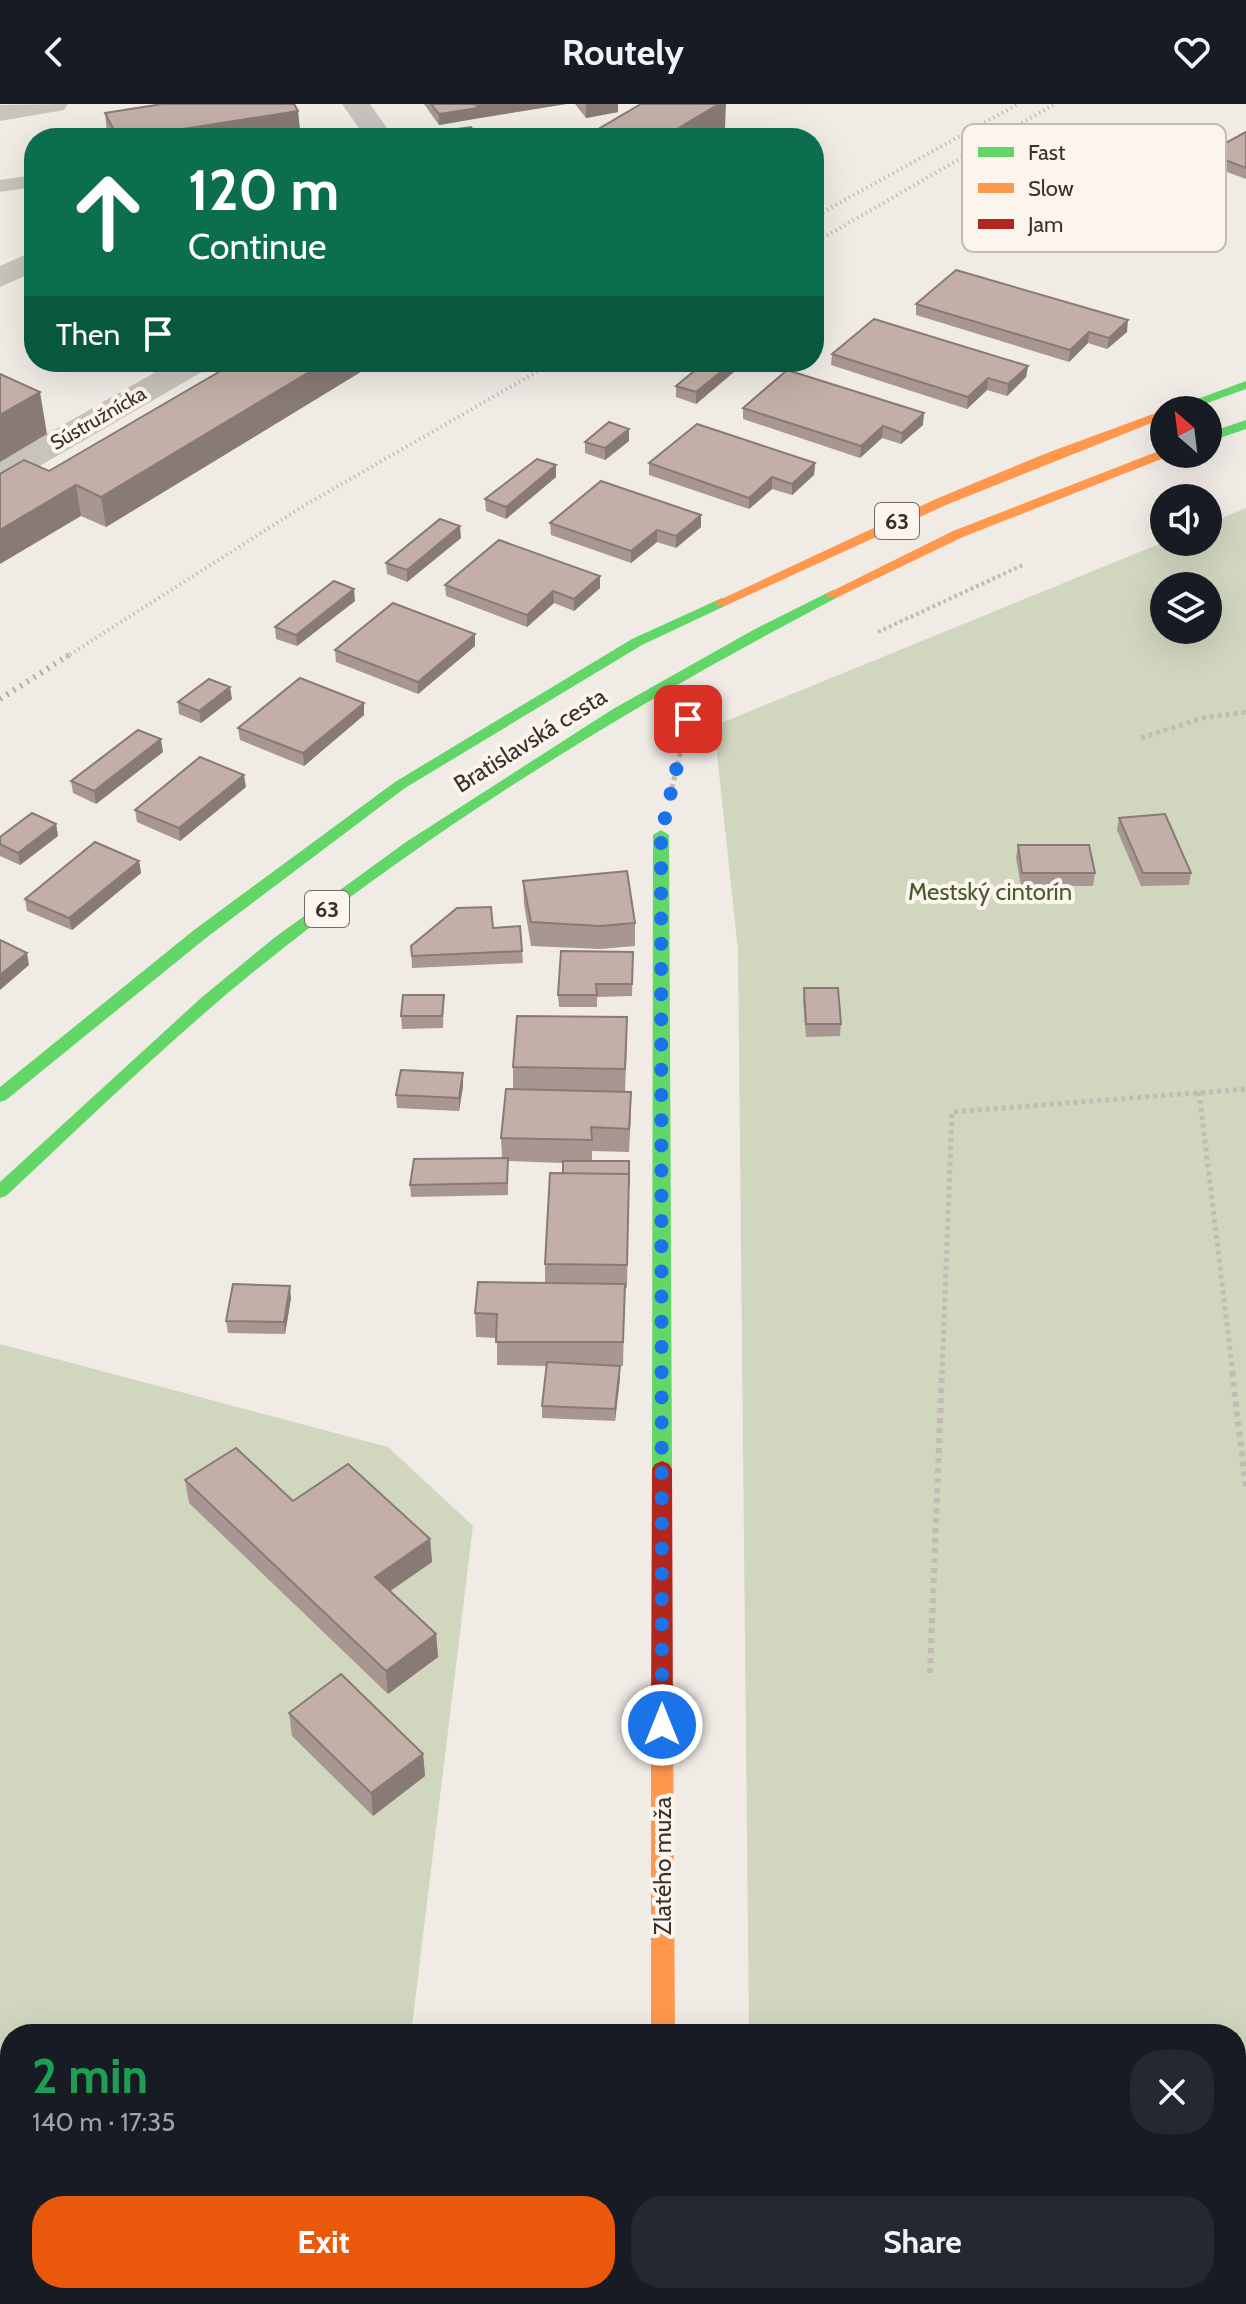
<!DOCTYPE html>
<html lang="en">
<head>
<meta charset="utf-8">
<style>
	:root { --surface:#171b24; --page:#242831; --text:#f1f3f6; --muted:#9ea1a6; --accent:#ea580c }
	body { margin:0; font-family:Cabin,sans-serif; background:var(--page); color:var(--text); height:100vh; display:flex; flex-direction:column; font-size:30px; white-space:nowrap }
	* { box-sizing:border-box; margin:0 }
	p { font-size:26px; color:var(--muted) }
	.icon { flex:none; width:44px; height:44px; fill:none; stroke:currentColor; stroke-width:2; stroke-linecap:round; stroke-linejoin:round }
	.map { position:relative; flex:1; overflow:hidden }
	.side { position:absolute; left:0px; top:1920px; width:1246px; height:280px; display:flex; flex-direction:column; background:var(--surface); border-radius:32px 32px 0 0; box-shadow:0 8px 32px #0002 }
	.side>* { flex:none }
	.banner { position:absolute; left:24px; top:24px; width:800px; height:244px; border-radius:32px; box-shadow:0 8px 32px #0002; background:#0b6e4f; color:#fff; overflow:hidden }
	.needle { width:52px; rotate:332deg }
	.fabs { position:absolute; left:1150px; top:292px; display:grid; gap:16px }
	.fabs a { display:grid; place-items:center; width:72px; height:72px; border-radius:50%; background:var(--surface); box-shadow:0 8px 32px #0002; font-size:40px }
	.pin { position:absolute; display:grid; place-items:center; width:68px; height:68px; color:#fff; margin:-34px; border-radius:16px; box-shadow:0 4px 12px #0006 }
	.me { position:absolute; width:88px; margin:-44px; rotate:0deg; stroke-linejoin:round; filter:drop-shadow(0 0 6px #0008) }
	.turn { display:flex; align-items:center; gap:28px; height:168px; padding:0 32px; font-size:36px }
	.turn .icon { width:104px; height:104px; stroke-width:2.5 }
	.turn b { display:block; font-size:56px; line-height:68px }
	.then { display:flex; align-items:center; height:76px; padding:0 32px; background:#0003; gap:16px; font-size:30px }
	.round { display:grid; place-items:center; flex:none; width:84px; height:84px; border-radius:32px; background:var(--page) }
	.overview { display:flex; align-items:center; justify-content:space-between; height:136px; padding:0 32px }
	h1 { font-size:48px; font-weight:800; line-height:60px; color:#1e9e55 }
	.cta { display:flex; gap:16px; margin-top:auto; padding:16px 32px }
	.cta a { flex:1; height:92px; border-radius:32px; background:var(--accent); color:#fff; font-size:32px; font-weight:800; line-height:92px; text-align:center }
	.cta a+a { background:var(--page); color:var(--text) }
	header { display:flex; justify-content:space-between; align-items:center; height:104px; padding:0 32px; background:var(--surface); font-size:36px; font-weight:800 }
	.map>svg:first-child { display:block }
	.green { fill:#d1d6bf; fill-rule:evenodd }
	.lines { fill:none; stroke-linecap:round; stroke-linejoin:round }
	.path-far2 { stroke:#c2bbb6; stroke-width:4; stroke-dasharray:3 3; stroke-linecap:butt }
	.path-far1 { stroke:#c2bbb6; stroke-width:5; stroke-dasharray:4 4; stroke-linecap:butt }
	.path { stroke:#c2bbb6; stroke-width:6; stroke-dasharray:5 5; stroke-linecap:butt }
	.lane { fill:#c9c3be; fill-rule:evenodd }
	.street { fill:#c9c3be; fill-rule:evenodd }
	.fast { fill:#63d668; fill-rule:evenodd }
	.slow { fill:#ff974d; fill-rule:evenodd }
	.jam { fill:#b3261e; fill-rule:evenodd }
	.rail-far1 { stroke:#b1aca8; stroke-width:4; stroke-dasharray:1 4; stroke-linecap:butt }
	.rail { stroke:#b1aca8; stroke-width:6; stroke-dasharray:2 6; stroke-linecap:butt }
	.wall { fill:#a89690 }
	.shaded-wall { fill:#887a75 }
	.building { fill:#c3afa7; stroke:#887a75; stroke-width:2 }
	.route { stroke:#1a73e8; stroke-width:14; stroke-dasharray:0 25.2 }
	.labels { text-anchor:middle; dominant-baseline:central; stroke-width:8; stroke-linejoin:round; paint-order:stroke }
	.far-street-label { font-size:20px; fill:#3b302b; stroke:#fbf5ee }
	.shield { fill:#fbf5ee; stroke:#756b66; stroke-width:2 }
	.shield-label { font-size:22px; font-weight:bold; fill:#3b302b }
	.street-label { font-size:24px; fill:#3b302b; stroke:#fbf5ee }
	.park-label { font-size:24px; fill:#4a5a2e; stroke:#fbf5ee }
	.key { fill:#fbf5ee; stroke:#c1bab4; stroke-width:2 }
	.key-label { font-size:22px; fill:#3b302b }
</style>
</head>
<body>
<header><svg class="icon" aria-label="back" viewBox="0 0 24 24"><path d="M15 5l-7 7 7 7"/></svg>Routely<svg class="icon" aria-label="heart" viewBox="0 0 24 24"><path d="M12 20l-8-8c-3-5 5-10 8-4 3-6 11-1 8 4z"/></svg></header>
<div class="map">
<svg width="1246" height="2200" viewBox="0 0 1246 2200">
	<rect width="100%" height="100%" fill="#f0ebe5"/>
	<g class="green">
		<path d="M 1246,404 L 1246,2200 L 752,2200 L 752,2190 L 1236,2190 L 1236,1930 L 749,1930 L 738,846 L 714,622 L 1164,438 L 1208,438 L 1208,420 ZM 1164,482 L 1208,482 L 1208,526 L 1164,526 Z"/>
		<path d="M 0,1240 L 388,1343 L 473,1422 L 411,1930 L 10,1930 L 10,2190 L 379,2190 L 378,2200 L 0,2200 Z"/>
	</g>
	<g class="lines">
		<path class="path-far2" d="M 878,528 L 1025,460"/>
		<g class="path-far1">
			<path d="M 1141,634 L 1202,614 L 1246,608"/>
			<path d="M 672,684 L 685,628"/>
			<path d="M 1199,988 L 1233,1270"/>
			<path d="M 942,1270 L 952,1008 L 1246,985"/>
		</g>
		<g class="path">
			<path d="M 1232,1268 L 1246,1384"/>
			<path d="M 930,1569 L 942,1268"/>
		</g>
		<path class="lane" d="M 34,71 L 34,83 L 0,88 L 0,76 Z"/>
		<g class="street">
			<path d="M 68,0 L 64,6 L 0,17 L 0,1 Z"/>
			<path d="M 342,0 L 370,0 L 394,34 L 366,34 Z"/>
			<path d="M 34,147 L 34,168 L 0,183 L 0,162 Z"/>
			<path d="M 173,258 L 212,258 L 207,265 L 12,378 L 0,381 L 0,357 Z"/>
			<rect x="633" y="2190" width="60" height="10"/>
		</g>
		<g class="fast">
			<path d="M 1246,277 L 1246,285 L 1188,306 L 1168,306 Z"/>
			<path d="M 1246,316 L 1246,325 L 1208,338 L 1208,329 Z"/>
			<path d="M 833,486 L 838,487 L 838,493 C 645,594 458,707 286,842 C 187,919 97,1007 6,1092 L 0,1094 L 0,1078 L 201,894 L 274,834 L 406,738 L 613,605 L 755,525 Z"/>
			<path d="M 722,494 L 727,495 L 727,501 L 642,541 L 405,684 L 206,834 L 6,996 L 0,998 L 0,983 L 194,826 L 395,678 L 632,535 Z"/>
			<path d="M 661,726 L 669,731 L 672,1365 L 669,1370 L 655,1370 L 652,1365 L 653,731 Z"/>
		</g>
		<g class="slow">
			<path d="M 1164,306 L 1164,314 L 946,401 L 727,501 L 717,501 L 715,498 L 936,395 L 1047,349 Z"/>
			<path d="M 1164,345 L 1164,350 L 1169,352 L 963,433 L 838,493 L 828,493 L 826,490 L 953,427 Z"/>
			<path d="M 662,1609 L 669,1612 L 673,1618 L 675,1930 L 651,1930 L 651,1618 L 655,1612 Z"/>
		</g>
		<path class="jam" d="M 662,1357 L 669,1360 L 672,1365 L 673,1618 L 669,1624 L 662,1627 L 655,1624 L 651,1618 L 652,1365 L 655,1360 Z"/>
		<g class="rail-far1">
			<path d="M 814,113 L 1018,0"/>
			<path d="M 814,139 L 1055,0"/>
			<path d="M 66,553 L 305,401 L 554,258"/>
		</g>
		<path class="rail" d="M 0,595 L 69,551"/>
	</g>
	<g class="wall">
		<path d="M 424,0 L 566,0 L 439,21 Z"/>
		<path d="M 575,0 L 618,0 L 618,8 L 586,14 Z"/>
		<path d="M 298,7 L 300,27 L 258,34 L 110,34 L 107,29 L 105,9 Z"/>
		<path d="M 1246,28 L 1246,75 L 1205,60 L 1207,49 Z"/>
		<path d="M 916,200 L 1127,228 L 1107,245 L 1088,239 L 1069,258 L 916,211 Z"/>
		<path d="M 832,250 L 1028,262 L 1026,273 L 1007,292 L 987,286 L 967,305 L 831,261 Z"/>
		<path d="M 236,258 L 377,258 L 106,423 L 81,412 L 49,367 Z"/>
		<path d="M 741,262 L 696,300 L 676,293 L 676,282 Z"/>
		<path d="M 743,304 L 923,321 L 901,340 L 882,334 L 860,354 L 743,315 Z"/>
		<path d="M 629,337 L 605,356 L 585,349 L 585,338 Z"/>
		<path d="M 649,359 L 815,359 L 814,371 L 792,391 L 772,385 L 749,405 L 649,371 Z"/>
		<path d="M 556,361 L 556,373 L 506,415 L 486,407 L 485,395 Z"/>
		<path d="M 701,411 L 701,423 L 676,444 L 657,438 L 631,459 L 551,431 L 550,419 Z"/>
		<path d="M 461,434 L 407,478 L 387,470 L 386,459 Z"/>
		<path d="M 600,472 L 600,484 L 574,507 L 554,499 L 527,523 L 446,492 L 445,481 Z"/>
		<path d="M 355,497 L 297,542 L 276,535 L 275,523 Z"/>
		<path d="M 475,530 L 475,542 L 418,590 L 336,558 L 335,546 Z"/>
		<path d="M 232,595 L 201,619 L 179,610 L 178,598 Z"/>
		<path d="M 364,611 L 304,662 L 240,636 L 238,624 Z"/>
		<path d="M 163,648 L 96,700 L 73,689 L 71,677 Z"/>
		<path d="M 246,683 L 180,737 L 137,718 L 135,706 Z"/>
		<path d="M 1119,714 L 1191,769 L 1189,781 L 1141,782 L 1117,726 Z"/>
		<path d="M 56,720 L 58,732 L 20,761 L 0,752 L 0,733 Z"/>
		<path d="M 1018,741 L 1095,769 L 1093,782 L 1021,782 L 1016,754 Z"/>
		<path d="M 139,757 L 141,769 L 72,826 L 27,807 L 25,795 Z"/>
		<path d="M 523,777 L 635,819 L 635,842 L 600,845 L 531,842 L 524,800 Z"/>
		<path d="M 493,824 L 522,847 L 523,859 L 412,864 L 411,842 Z"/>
		<path d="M 633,848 L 632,892 L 597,893 L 597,903 L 559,903 L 558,891 Z"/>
		<path d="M 804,884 L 841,920 L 840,932 L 806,933 L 803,897 Z"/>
		<path d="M 444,891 L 443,924 L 402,925 L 401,912 Z"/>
		<path d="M 627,937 L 625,988 L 631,1011 L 629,1048 L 592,1047 L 592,1057 L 629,1057 L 627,1184 L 625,1184 L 623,1262 L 620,1262 L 620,1274 L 615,1317 L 542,1314 L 542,1302 L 547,1262 L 497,1261 L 497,1234 L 476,1233 L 475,1209 L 545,1179 L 545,1160 L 563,1070 L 563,1059 L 508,1057 L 508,1091 L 411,1093 L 410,1081 L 502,1054 L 501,1034 L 513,985 L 513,963 Z"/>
		<path d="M 463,982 L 459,1007 L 397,1004 L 396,991 Z"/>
		<path d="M 291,1194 L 285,1230 L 228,1229 L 226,1217 Z"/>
		<path d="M 185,1376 L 293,1397 L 430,1435 L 432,1458 L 390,1487 L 436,1530 L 438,1553 L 388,1590 L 189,1399 Z"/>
		<path d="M 289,1609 L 423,1650 L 425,1672 L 373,1712 L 292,1632 Z"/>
	</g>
	<g class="shaded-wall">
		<path d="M 478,0 L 566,0 L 478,14 Z"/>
		<path d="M 586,0 L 618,0 L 618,8 L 586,14 Z"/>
		<path d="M 719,0 L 726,0 L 725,24 L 708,34 L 662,34 Z"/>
		<path d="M 478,4 L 478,14 L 439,21 L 439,10 Z"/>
		<path d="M 298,7 L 300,27 L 258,34 L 126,34 Z"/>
		<path d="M 1128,216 L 1127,228 L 1107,245 L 1109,234 Z"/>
		<path d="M 1089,228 L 1088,239 L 1069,258 L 1070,246 Z"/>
		<path d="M 326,258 L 377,258 L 106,423 L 101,393 Z"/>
		<path d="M 733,258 L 741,258 L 741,262 L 696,300 L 696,288 Z"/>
		<path d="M 1028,262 L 1026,273 L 1007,292 L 1008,280 Z"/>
		<path d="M 988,274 L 987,286 L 967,305 L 968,293 Z"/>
		<path d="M 40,288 L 47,330 L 0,358 L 0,311 Z"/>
		<path d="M 924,309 L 923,321 L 901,340 L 902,329 Z"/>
		<path d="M 883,322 L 882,334 L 860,354 L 861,342 Z"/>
		<path d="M 629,325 L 629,337 L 605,356 L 605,344 Z"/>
		<path d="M 815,359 L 814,371 L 792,391 L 792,380 Z"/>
		<path d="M 556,361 L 556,373 L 506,415 L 506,403 Z"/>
		<path d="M 772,373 L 772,385 L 749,405 L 749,394 Z"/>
		<path d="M 76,381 L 81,412 L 0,460 L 0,426 Z"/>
		<path d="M 701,411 L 701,423 L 676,444 L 676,432 Z"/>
		<path d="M 460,422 L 461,434 L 407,478 L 407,466 Z"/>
		<path d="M 657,426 L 657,438 L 631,459 L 631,447 Z"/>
		<path d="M 600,472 L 600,484 L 574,507 L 574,495 Z"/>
		<path d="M 354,485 L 355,497 L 297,542 L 296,531 Z"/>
		<path d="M 553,487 L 554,499 L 527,523 L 527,511 Z"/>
		<path d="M 475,530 L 475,542 L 418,590 L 418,578 Z"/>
		<path d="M 230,583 L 232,595 L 201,619 L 199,607 Z"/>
		<path d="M 364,599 L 364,611 L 304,662 L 303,649 Z"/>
		<path d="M 161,635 L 163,648 L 96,700 L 94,687 Z"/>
		<path d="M 244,671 L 246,683 L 180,737 L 179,724 Z"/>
		<path d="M 56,720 L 58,732 L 20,761 L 18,749 Z"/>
		<path d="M 139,757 L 141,769 L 72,826 L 69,814 Z"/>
		<path d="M 27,849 L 29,861 L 0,886 L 0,871 Z"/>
		<path d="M 463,969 L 463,982 L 459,1007 L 459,994 Z"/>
		<path d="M 290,1182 L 291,1194 L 285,1230 L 284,1218 Z"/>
		<path d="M 620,1262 L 620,1274 L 615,1317 L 615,1305 Z"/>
		<path d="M 430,1435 L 432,1458 L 377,1496 L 375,1473 Z"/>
		<path d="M 436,1530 L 438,1553 L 388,1590 L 386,1567 Z"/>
		<path d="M 423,1650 L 425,1672 L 373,1712 L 371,1689 Z"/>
	</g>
	<g class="building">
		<path d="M 162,0 L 294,0 L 298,7 L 126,34 L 118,34 L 105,9 Z"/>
		<path d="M 431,0 L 475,0 L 478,4 L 439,10 Z"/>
		<path d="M 641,0 L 719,0 L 662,34 L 583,34 Z"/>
		<path d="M 471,23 L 478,34 L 456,34 L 450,26 Z"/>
		<path d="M 1246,28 L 1246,64 L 1207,49 Z"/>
		<path d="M 956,166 L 1128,216 L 1109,234 L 1089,228 L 1070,246 L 916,200 Z"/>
		<path d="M 874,215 L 1028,262 L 1008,280 L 988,274 L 968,293 L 832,250 Z"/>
		<path d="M 236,258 L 326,258 L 101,393 L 76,381 L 0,426 L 0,370 L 24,356 L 49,367 Z"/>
		<path d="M 705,258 L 733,258 L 696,288 L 676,282 Z"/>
		<path d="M 787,266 L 924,309 L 902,329 L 883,322 L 861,342 L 743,304 Z"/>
		<path d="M 0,270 L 40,288 L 0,311 Z"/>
		<path d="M 609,318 L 629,325 L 605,344 L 585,338 Z"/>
		<path d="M 697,320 L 815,359 L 792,380 L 772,373 L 749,394 L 649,359 Z"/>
		<path d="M 537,355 L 556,361 L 506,403 L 485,395 Z"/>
		<path d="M 601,377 L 701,411 L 676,432 L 657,426 L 631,447 L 550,419 Z"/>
		<path d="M 440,415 L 460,422 L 407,466 L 386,459 Z"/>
		<path d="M 499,436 L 600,472 L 574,495 L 553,487 L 527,511 L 445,481 Z"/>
		<path d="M 334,477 L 354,485 L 296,531 L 275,523 Z"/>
		<path d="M 393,499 L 475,530 L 418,578 L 335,546 Z"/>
		<path d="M 300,574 L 364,599 L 303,649 L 238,624 Z"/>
		<path d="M 209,575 L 230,583 L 199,607 L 178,598 Z"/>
		<path d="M 138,626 L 161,635 L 94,687 L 71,677 Z"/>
		<path d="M 200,653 L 244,671 L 179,724 L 135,706 Z"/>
		<path d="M 32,709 L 56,720 L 18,749 L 0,740 L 0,733 Z"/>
		<path d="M 1165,710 L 1191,769 L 1143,769 L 1119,714 Z"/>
		<path d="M 95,738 L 139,757 L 69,814 L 25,795 Z"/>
		<path d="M 1018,741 L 1089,741 L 1095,769 L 1022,769 Z"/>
		<path d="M 627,767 L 635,819 L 600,822 L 531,818 L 523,777 Z"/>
		<path d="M 491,803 L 493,824 L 520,822 L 522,847 L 412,852 L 411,842 L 457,804 Z"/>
		<path d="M 0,836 L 27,849 L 0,871 Z"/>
		<path d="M 561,847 L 633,848 L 632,880 L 596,880 L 597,891 L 558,891 Z"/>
		<path d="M 804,884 L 838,884 L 841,920 L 806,920 Z"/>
		<path d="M 403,891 L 444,891 L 442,912 L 401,912 Z"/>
		<path d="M 517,912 L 627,913 L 625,965 L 513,963 Z"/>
		<path d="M 401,966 L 463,969 L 459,994 L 396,991 Z"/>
		<path d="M 506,985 L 631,988 L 629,1025 L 591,1023 L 592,1036 L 501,1034 Z"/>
		<path d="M 508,1054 L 507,1079 L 410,1081 L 414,1055 Z"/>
		<path d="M 563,1057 L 629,1057 L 629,1081 L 629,1070 L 563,1070 Z"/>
		<path d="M 550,1069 L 629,1070 L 627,1161 L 545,1160 Z"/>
		<path d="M 478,1178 L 625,1180 L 623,1238 L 496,1238 L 497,1210 L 475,1209 Z"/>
		<path d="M 233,1180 L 290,1182 L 284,1218 L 226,1217 Z"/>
		<path d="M 547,1258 L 620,1262 L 615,1305 L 542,1302 Z"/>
		<path d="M 236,1344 L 293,1397 L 348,1360 L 430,1435 L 375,1473 L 436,1530 L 386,1567 L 185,1376 Z"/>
		<path d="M 341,1570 L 423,1650 L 371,1689 L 289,1609 Z"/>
	</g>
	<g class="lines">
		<path class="route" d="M 662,1621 L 661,731 L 688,615"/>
	</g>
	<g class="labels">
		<g class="far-street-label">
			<text transform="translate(98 314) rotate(-30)">Sústružnícka</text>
		</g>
		<g class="shield">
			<rect x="875" y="399" width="44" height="36" rx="6"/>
			<rect x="305" y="787" width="44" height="36" rx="6"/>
		</g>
		<g class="shield-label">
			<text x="897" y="417">63</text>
			<text x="327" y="805">63</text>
		</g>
		<g class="street-label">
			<text transform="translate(530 636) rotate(-32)">Bratislavská cesta</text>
			<text transform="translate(662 1762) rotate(-90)">Zlatého muža</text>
		</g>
		<g class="park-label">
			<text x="990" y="787">Mestský cintorín</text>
		</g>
	</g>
	<rect x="962" y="20" width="264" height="128" rx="12" class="key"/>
	<rect x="978" y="43" width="36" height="10" fill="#63d668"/>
	<rect x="978" y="79" width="36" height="10" fill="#ff974d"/>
	<rect x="978" y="115" width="36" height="10" fill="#b3261e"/>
	<g class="key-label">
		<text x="1028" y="56">Fast</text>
		<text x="1028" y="92">Slow</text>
		<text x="1028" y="128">Jam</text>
	</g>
</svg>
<div class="fabs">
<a><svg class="needle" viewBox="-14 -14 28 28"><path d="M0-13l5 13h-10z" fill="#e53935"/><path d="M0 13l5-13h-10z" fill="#9ea1a6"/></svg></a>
<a><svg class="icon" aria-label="sound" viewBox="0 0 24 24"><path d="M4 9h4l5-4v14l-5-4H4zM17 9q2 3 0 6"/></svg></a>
<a><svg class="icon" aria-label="layers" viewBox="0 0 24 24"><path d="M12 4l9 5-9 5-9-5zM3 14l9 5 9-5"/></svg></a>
</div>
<div class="pin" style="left:688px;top:615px;background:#d93025"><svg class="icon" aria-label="arrive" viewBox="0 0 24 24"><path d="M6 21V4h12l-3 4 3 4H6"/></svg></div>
<svg class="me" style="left:662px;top:1621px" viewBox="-20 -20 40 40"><circle r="17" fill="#1a73e8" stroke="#fff" stroke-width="3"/><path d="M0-11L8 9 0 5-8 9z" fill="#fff"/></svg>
<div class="banner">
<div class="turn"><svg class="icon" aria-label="ahead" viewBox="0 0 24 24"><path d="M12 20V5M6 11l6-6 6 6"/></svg><div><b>120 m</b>Continue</div></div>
<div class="then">Then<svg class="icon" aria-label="arrive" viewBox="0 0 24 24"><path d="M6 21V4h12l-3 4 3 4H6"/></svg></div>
</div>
<section class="side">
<div class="overview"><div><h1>2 min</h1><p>140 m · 17:35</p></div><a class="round"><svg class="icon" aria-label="close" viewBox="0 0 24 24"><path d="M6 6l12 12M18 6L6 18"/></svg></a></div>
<div class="cta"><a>Exit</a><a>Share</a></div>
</section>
</div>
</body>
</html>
